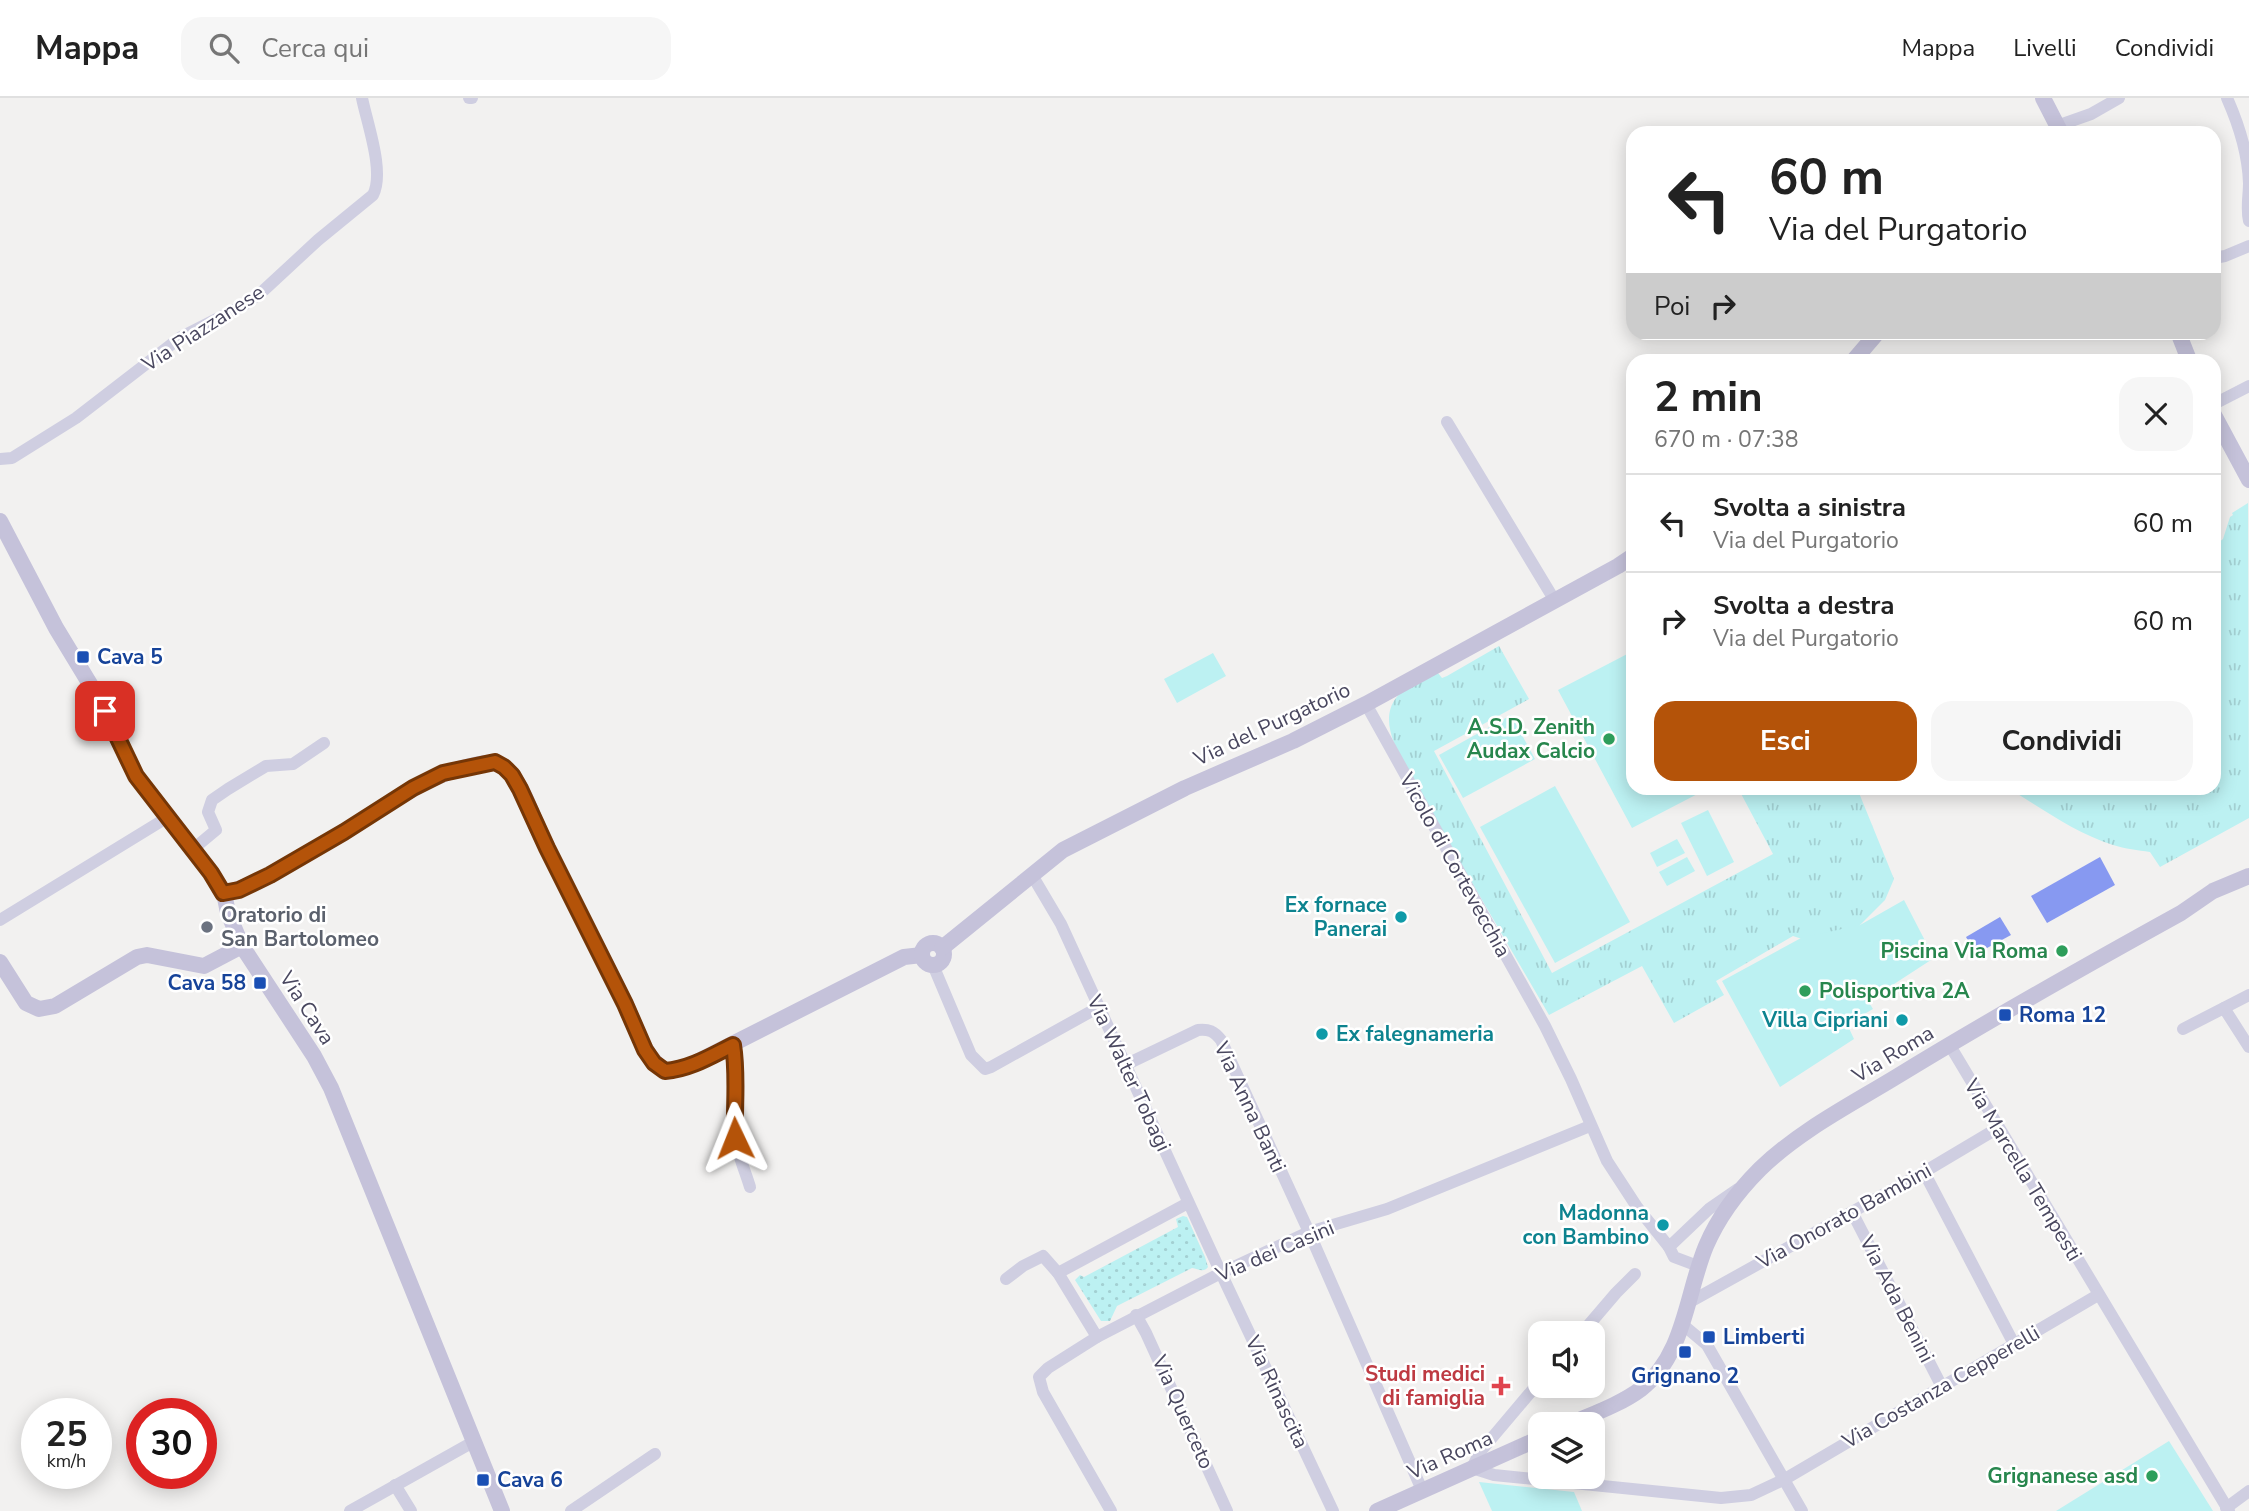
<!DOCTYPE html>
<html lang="it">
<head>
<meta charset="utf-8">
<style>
	:root { --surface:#fff; --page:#f6f6f6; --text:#222; --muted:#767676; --line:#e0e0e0; --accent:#b45309 }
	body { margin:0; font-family:"Nunito Sans",sans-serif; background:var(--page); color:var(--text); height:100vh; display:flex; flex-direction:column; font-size:26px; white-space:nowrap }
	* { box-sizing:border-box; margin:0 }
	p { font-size:23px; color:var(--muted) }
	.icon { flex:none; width:38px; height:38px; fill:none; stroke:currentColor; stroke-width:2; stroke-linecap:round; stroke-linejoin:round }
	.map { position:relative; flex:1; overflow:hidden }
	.panel { position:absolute; left:1626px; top:256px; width:595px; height:441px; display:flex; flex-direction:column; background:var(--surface); border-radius:21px; box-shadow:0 4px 18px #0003 }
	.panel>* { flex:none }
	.hud { position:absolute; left:1626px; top:28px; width:595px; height:214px; border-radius:21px; box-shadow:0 4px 18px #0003; background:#fff; color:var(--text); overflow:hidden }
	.controls { position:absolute; left:1528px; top:1223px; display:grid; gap:14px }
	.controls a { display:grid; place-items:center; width:77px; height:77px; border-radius:14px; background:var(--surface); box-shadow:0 4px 18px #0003; font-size:35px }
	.speed { position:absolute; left:21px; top:1300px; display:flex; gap:14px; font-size:35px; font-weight:700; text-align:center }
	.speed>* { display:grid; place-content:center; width:91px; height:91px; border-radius:50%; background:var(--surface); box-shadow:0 4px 18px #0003; line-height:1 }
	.speed small { font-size:18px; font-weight:400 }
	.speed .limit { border:10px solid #d22; background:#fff; color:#111 }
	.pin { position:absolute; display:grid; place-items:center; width:60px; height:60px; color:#fff; margin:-30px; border-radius:14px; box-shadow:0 4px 10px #0006 }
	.me { position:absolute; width:77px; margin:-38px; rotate:358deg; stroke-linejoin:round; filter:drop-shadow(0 0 5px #0008) }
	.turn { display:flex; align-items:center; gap:24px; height:147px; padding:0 28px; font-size:32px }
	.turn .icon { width:91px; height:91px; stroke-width:2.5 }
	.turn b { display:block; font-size:49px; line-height:60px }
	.then { display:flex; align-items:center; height:66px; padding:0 28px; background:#0003; gap:14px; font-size:26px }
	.round { display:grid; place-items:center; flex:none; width:74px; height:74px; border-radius:21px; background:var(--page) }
	.summary { display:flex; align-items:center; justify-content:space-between; height:119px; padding:0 28px }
	h1 { font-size:42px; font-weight:700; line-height:52px }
	.button { display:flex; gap:14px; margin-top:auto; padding:14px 28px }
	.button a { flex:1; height:80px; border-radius:21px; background:var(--accent); color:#fff; font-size:28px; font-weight:700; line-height:80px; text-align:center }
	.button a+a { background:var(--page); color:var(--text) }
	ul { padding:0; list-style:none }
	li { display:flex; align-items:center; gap:21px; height:98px; padding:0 28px; border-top:2px solid var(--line) }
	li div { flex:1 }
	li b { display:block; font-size:26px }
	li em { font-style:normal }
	header { display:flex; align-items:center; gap:42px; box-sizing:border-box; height:98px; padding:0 35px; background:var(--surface); border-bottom:2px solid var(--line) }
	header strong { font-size:33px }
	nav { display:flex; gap:38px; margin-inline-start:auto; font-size:24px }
	.search { width:490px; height:63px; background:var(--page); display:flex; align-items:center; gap:18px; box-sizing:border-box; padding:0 24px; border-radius:21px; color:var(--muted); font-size:26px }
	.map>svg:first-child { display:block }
	.grass { fill:url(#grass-dots) }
	.park { fill:url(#park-tufts) }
	.garden { fill:#bcf1f2 }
	.water { fill:#8799f1 }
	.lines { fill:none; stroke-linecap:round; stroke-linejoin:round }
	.street { stroke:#cfcee1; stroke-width:12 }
	.secondary { stroke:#c5c2da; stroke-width:16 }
	.route-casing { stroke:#753606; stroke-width:18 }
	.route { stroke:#b45309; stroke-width:12 }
	.transit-dot { fill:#1a4fb4; stroke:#fff; stroke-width:2.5 }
	.leisure-dot { fill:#2e9e5b; stroke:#fff; stroke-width:2.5 }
	.culture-dot { fill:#0f9aa8; stroke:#fff; stroke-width:2.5 }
	.worship-dot { fill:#6b7280; stroke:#fff; stroke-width:2.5 }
	.health-dot { fill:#e0444e; stroke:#fff; stroke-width:2.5 }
	.labels { text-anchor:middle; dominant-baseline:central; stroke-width:5; stroke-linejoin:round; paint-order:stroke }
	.street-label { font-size:21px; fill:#49475f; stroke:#fff }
	.transit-label { font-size:21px; font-weight:bold; fill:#164399; stroke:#fff; text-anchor:start }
	.leisure-label { font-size:21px; font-weight:bold; fill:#27864d; stroke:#fff; text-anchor:end }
	.culture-label { font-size:21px; font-weight:bold; fill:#0d838f; stroke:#fff; text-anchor:end }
	.worship-label { font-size:21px; font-weight:bold; fill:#5b616d; stroke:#fff; text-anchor:start }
	.health-label { font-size:21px; font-weight:bold; fill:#be3a42; stroke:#fff; text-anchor:end }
</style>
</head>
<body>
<header>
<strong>Mappa</strong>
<div class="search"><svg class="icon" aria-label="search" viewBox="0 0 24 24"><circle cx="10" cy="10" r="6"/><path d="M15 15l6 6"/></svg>Cerca qui</div>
<nav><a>Mappa</a><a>Livelli</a><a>Condividi</a></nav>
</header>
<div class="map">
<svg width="2249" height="1413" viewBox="0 0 2249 1413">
	<defs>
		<pattern id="grass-dots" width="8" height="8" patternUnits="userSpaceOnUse" patternTransform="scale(1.75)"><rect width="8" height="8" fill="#bcf1f2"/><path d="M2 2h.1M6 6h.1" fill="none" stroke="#a3d0d2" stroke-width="1.8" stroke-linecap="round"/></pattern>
		<pattern id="park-tufts" width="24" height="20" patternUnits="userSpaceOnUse" patternTransform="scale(1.75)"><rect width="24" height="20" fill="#bcf1f2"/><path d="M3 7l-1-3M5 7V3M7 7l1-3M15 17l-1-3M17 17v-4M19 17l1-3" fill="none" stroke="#a3d0d2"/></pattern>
	</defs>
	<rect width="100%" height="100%" fill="#f2f1f0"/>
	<path class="grass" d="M 1183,1118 L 1187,1119 L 1205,1159 L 1208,1169 C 1204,1175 1198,1171 1192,1170 L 1117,1208 L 1110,1223 L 1101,1223 L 1075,1182 L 1080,1177 L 1084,1179 L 1178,1129 L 1176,1121 Z"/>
	<g class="park">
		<path d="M 2248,405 L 2249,720 L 2160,769 L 2150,754 C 2138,752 2125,751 2113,747 C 2075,735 2041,710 2008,690 L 2214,690 L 2214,448 L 2223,441 L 2230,419 L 2233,417 L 2232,415 Z"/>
		<path d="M 1499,548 L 1529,601 L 1434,653 L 1552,875 L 1773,756 L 1738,690 L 1857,690 L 1894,781 L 1885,802 L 1856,831 L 1811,844 L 1793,838 L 1716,883 L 1724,897 L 1674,925 L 1642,868 L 1549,917 L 1407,673 C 1397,651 1379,623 1396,600 C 1404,589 1426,582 1438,575 L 1442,580 L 1447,578 Z"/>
	</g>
	<g class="garden">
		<path d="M 1633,553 L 1633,690 L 1709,690 L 1632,730 L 1558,592 Z"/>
		<path d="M 1213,555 L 1226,578 L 1177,605 L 1164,581 Z"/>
		<path d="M 1511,617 L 1535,661 L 1463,700 L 1439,657 Z"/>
		<path d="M 1555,688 L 1630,824 L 1555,865 L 1480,729 Z"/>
		<path d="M 1708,712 L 1734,764 L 1707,778 L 1681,725 Z"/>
		<path d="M 1677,741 L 1685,755 L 1657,769 L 1650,755 Z"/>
		<path d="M 1687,759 L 1695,773 L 1667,788 L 1659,774 Z"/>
		<path d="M 1904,802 L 1934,860 L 1868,903 L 1873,911 L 1847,926 L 1854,941 L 1780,989 L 1722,883 L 1801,840 L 1860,827 Z"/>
		<path d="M 2169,1343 L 2213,1413 L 2056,1413 Z"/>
		<path d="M 1479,1384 L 1574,1394 L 1582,1413 L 1492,1413 Z"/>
	</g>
	<g class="water">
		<path d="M 2100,759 L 2115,787 L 2047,825 L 2031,798 Z"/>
		<path d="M 2000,819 L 2011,837 L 1976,856 L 1966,839 Z"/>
	</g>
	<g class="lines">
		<g class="street">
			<path d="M 469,0 L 472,0"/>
			<path d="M 2227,0 C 2239,27 2248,55 2249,85 C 2249,98 2246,110 2249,123"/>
			<path d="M 2057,28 L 2091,16 L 2119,0"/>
			<path d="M 2214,160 L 2225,158 L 2249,148"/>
			<path d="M 2214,306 L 2249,288"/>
			<path d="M 1447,324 L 1555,503"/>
			<path d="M 0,361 L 12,360 L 76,320 L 181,239 L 244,207 L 264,192 L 318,142 L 373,97 C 385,74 367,25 362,0"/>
			<path d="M 1366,606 L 1545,928 L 1571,981 L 1607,1063 L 1637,1109 L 1669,1149"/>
			<path d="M 192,752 L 216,732 L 208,714 L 212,702 L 228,691 L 266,668 L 293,666 L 324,645"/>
			<path d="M 1032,777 L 1061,826 L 1221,1175 L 1333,1413"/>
			<path d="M 0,822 L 168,719"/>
			<path d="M 933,867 L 971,957 L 985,971 L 991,969 L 1099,909"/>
			<path d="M 2224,910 L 2249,949"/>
			<path d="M 2183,931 L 2249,897"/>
			<path d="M 1949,946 L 2229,1413"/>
			<path d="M 733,947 C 738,976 733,1006 735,1036 C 736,1053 745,1072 750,1089"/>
			<path d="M 1125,967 L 1198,932 C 1209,931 1214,933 1221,942 L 1309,1134 L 1422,1392"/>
			<path d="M 1924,1074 L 2014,1246"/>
			<path d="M 1852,1114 L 1942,1289"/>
			<path d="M 1698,1168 L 1674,1159 L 1669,1149 L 1709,1111 L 1738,1091"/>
			<path d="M 1058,1175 L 1188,1105"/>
			<path d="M 1006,1181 L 1023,1168 L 1043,1158 L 1058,1175 L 1097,1239 L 1221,1175 L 1309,1134 L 1387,1111 L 1590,1028"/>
			<path d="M 1688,1205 L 1924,1074 L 1998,1030"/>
			<path d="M 1136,1217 L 1146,1235 L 1227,1413"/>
			<path d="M 1682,1226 L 1707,1247 L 1802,1413"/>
			<path d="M 1581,1236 L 1616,1195 L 1635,1176"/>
			<path d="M 1097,1239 L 1048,1270 L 1039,1279 L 1043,1294 L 1111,1413"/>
			<path d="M 1540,1283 L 1480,1354 L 1472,1370 L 1494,1377 L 1721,1400 L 1751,1397 L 1785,1381 L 2098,1197"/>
			<path d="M 395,1387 L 411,1413"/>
			<path d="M 2226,1410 L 2249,1393"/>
			<path d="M 350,1413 L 473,1344"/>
			<path d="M 571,1413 L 655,1356"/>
		</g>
		<g class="secondary">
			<path d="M 2043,0 L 2061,35"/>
			<path d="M 2178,234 L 2189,262"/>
			<path d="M 1854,262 L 1878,234"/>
			<path d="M 2214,317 L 2249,382"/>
			<path d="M 0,423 L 56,530 L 96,596 L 136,678 L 211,775 L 224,795 L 228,815 L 242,848 L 314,958 L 331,990 L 502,1413"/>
			<path d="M 224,795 C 252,789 277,773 302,758 C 316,750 330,743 344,734 C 394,704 434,669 495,664 C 501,668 507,671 512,677 C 528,698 535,727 547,750 C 571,802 600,852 625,905 C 637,930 642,956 665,973 L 689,968 L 904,859 L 922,857"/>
			<circle cx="933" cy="856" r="11"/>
			<path d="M 942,850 L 1063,752 L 1185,690 L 1293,643 L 1366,606 L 1618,468 L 1633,458"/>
			<path d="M 0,864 L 26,905 L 39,911 L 55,908 L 137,859 L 147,857 L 204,868 L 242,848"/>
			<path d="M 1570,1326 C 1593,1316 1621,1306 1641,1291 C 1685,1257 1686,1196 1706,1148 C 1718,1120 1738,1093 1760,1071 C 1799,1033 1850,1007 1896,979 C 1989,922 2085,868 2181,815 L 2213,793 L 2249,778"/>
			<path d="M 1377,1413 L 1540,1340"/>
		</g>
	</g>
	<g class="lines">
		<g class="route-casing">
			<path id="route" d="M 105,613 L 136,678 L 211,775 L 223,795 L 239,792 L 270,777 L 344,734 L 413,690 L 443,675 L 495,664 L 504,669 L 512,677 L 520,691 L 547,750 L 625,906 L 645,952 L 654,965 L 665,973 C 690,971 711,958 733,947 C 738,977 734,1008 735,1040"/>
		</g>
		<use href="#route" class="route"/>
	</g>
	<g class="transit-dot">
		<rect x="76" y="552" width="14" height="14" rx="3.5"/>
		<rect x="253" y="878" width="14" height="14" rx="3.5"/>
		<rect x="1998" y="910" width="14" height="14" rx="3.5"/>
		<rect x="1702" y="1232" width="14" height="14" rx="3.5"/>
		<rect x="1678" y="1247" width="14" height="14" rx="3.5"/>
		<rect x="476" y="1375" width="14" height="14" rx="3.5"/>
	</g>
	<g class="leisure-dot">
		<circle cx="1609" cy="641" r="7"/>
		<circle cx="2062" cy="853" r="7"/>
		<circle cx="1805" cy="893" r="7"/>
		<circle cx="2152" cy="1378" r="7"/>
	</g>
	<g class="culture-dot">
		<circle cx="1401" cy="819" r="7"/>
		<circle cx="1902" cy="922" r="7"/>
		<circle cx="1322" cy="936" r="7"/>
		<circle cx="1663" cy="1127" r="7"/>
	</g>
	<circle class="worship-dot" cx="207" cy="829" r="7"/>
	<path class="health-dot" d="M1497.5 1277.5h7v7h7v7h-7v7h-7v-7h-7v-7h7z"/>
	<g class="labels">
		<g class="street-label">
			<text transform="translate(203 230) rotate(-33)">Via Piazzanese</text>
			<text transform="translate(1272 626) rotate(-25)">Via del Purgatorio</text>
			<text transform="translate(1455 767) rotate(61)">Vicolo di Cortevecchia</text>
			<text transform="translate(307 910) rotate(57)">Via Cava</text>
			<text transform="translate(1893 956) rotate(-31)">Via Roma</text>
			<text transform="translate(1129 975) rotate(65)">Via Walter Tobagi</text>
			<text transform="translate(1250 1009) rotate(65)">Via Anna Banti</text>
			<text transform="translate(2023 1072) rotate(59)">Via Marcella Tempesti</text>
			<text transform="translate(1844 1118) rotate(-29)">Via Onorato Bambini</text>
			<text transform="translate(1275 1153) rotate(-23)">Via dei Casini</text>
			<text transform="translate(1897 1201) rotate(63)">Via Ada Benini</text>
			<text transform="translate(1941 1289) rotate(-30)">Via Costanza Cepperelli</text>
			<text transform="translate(1277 1294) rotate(65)">Via Rinascita</text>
			<text transform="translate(1183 1314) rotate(66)">Via Querceto</text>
			<text transform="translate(1450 1357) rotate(-24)">Via Roma</text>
		</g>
		<g class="transit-label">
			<text x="97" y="559">Cava 5</text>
			<text x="246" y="885" text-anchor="end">Cava 58</text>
			<text x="2019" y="917">Roma 12</text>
			<text x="1723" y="1239">Limberti</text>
			<text x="1685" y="1278" text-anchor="middle">Grignano 2</text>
			<text x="497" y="1382">Cava 6</text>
		</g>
		<g class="leisure-label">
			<text x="1595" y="629">A.S.D. Zenith<tspan x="1595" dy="24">Audax Calcio</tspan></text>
			<text x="2048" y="853">Piscina Via Roma</text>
			<text x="1819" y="893" text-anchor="start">Polisportiva 2A</text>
			<text x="2138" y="1378">Grignanese asd</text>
		</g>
		<g class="culture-label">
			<text x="1387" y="807">Ex fornace<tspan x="1387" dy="24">Panerai</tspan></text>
			<text x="1888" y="922">Villa Cipriani</text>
			<text x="1336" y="936" text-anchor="start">Ex falegnameria</text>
			<text x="1649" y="1115">Madonna<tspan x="1649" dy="24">con Bambino</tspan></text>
		</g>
		<g class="worship-label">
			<text x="221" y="817">Oratorio di<tspan x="221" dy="24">San Bartolomeo</tspan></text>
		</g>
		<g class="health-label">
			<text x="1485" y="1276">Studi medici<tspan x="1485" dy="24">di famiglia</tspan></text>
		</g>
	</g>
</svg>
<div class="controls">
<a><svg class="icon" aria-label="sound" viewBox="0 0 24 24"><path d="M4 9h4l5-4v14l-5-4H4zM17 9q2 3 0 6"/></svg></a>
<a><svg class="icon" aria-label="layers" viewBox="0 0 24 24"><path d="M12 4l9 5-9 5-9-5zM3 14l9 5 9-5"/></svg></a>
</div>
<div class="speed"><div>25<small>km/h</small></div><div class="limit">30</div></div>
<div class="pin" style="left:105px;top:613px;background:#d93025"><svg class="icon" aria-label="arrive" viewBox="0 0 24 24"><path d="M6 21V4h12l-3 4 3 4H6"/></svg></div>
<svg class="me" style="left:735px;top:1040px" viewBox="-20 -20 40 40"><path d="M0-17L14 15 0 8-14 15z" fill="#b45309" stroke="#fff" stroke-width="4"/></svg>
<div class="hud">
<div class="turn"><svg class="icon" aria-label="left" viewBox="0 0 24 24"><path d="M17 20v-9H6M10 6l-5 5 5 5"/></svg><div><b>60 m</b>Via del Purgatorio</div></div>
<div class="then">Poi<svg class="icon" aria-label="right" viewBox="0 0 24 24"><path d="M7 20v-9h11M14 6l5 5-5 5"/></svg></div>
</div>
<section class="panel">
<div class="summary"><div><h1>2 min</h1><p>670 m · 07:38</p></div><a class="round"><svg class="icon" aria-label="close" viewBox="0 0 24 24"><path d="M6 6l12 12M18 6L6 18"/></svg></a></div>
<ul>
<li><svg class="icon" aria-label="left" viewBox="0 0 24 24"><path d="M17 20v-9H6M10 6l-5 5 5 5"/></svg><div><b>Svolta a sinistra</b><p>Via del Purgatorio</p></div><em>60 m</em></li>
<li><svg class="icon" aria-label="right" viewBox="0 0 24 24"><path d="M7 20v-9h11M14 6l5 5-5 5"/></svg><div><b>Svolta a destra</b><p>Via del Purgatorio</p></div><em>60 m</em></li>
</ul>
<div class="button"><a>Esci</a><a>Condividi</a></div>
</section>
</div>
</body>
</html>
